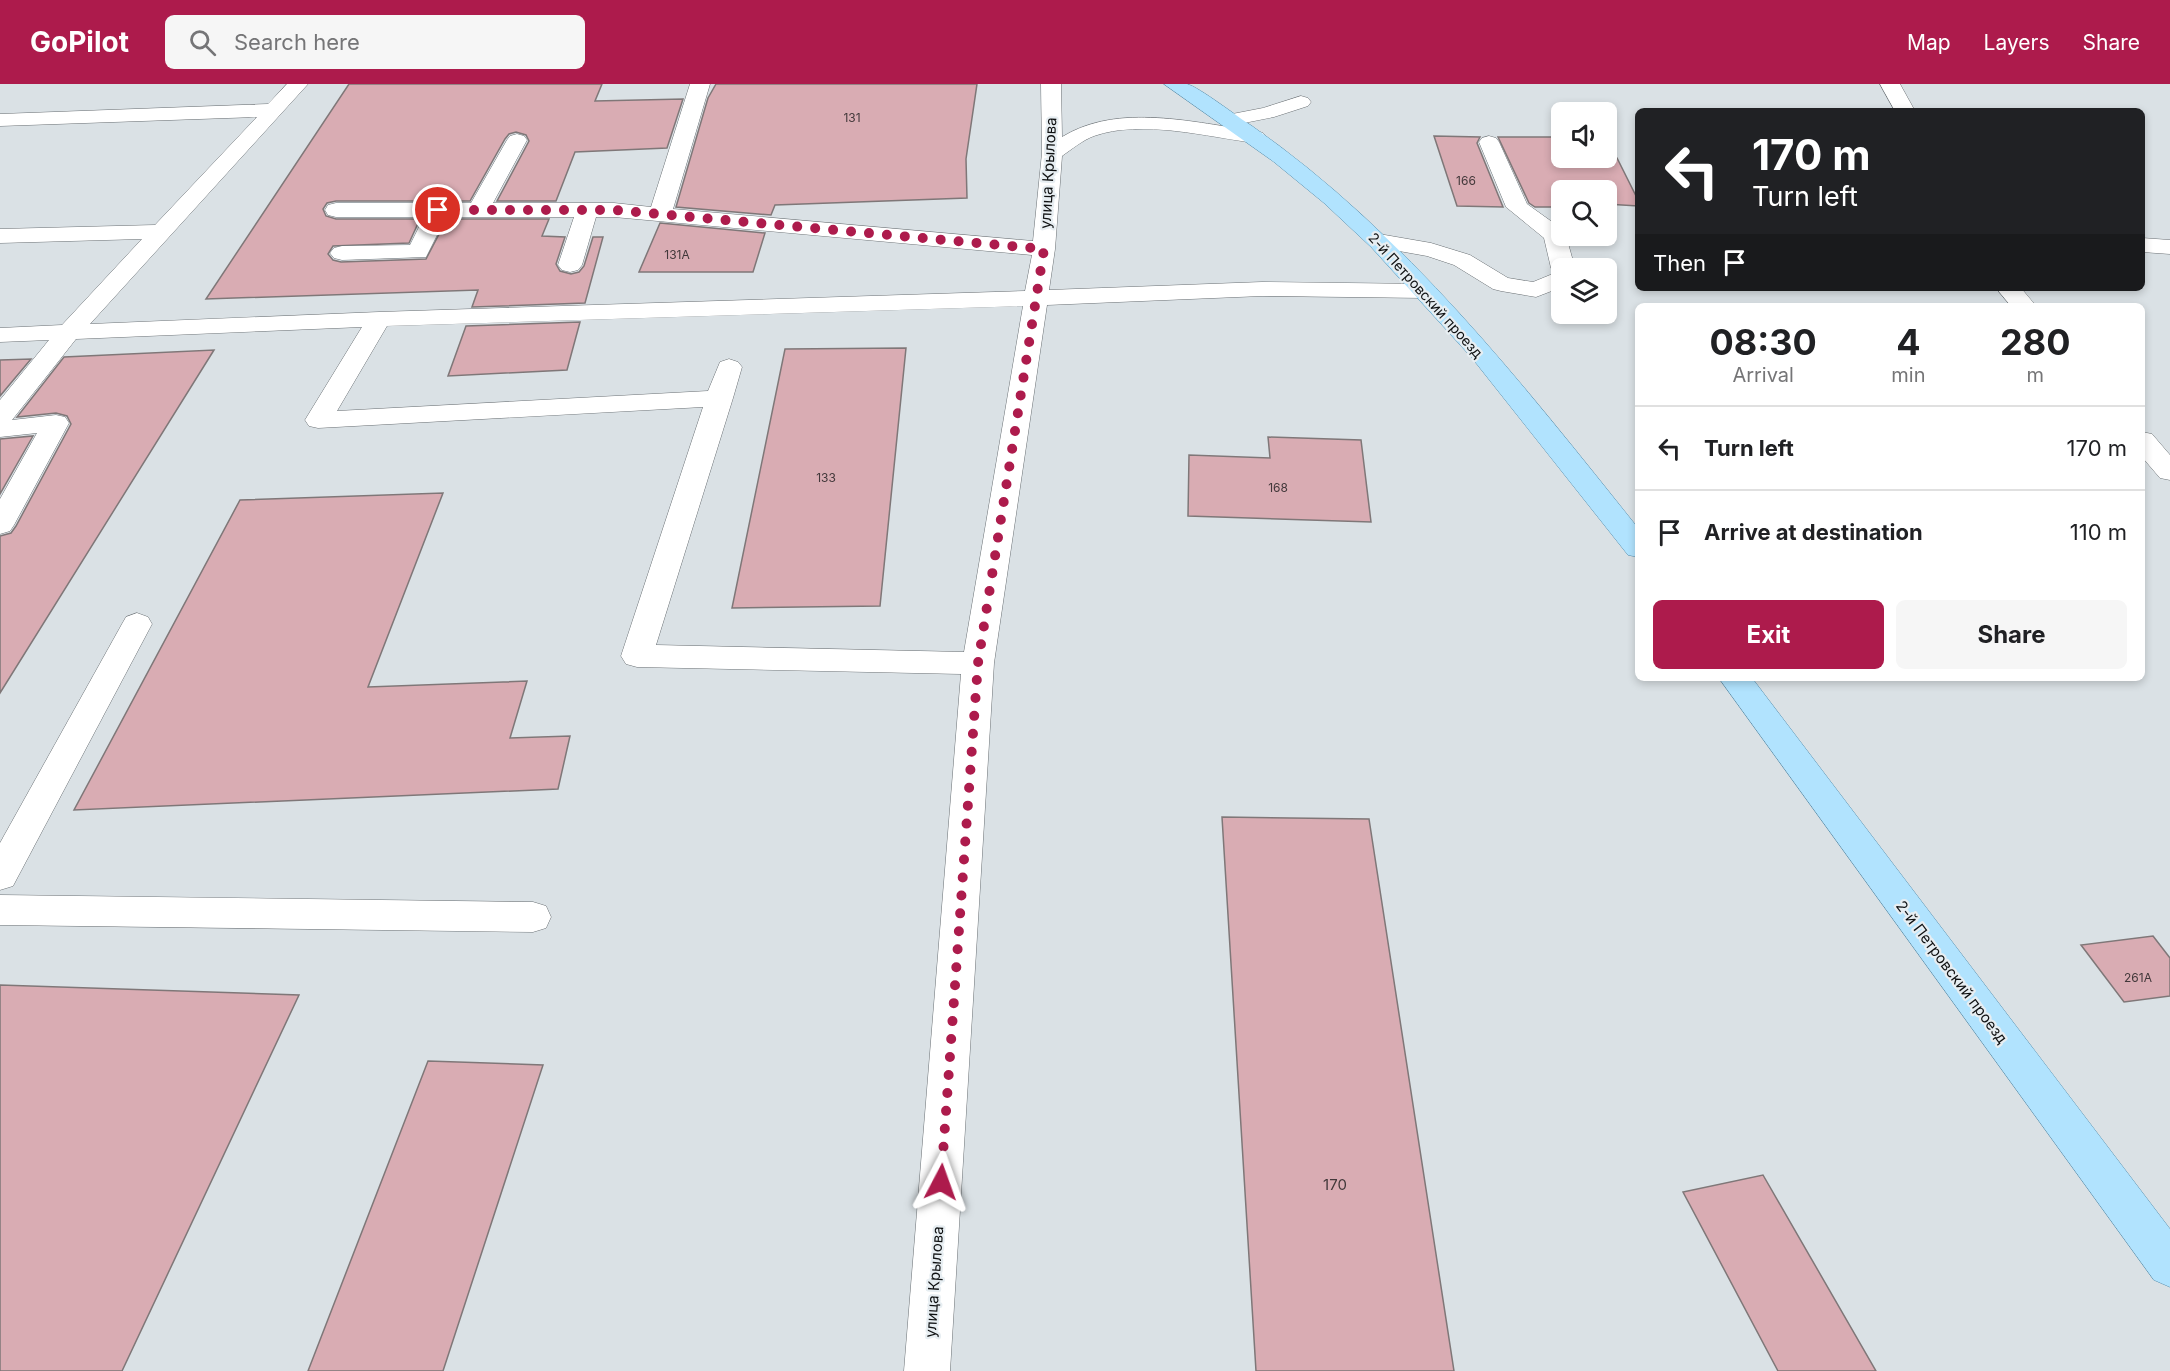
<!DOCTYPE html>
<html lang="en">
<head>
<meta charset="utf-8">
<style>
	:root { --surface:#fff; --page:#f6f6f6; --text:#202124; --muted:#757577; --line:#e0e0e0; --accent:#ad1b4c }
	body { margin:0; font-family:Inter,sans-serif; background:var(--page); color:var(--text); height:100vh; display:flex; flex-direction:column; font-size:22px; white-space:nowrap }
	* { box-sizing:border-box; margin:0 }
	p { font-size:20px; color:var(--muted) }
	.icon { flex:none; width:33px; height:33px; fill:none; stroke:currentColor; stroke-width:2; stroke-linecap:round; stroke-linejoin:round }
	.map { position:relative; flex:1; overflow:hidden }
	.details { position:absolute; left:1635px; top:219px; width:510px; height:378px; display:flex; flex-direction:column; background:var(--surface); border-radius:9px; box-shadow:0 3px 9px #0003 }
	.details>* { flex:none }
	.top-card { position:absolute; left:1635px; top:24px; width:510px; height:183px; border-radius:9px; box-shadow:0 3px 9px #0003; background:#202124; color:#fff; overflow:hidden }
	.controls { position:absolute; left:1551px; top:18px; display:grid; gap:12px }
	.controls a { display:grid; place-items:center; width:66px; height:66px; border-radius:9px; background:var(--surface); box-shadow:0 3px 9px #0003; font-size:30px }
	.pin { position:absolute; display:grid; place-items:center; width:51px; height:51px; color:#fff; margin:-26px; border:3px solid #fff; border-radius:50%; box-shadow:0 2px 6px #0007 }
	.me { position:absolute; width:66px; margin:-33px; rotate:4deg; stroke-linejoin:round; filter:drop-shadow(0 0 4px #0008) }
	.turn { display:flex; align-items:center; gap:21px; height:126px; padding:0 18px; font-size:27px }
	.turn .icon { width:78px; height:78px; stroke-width:2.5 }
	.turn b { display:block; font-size:42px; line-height:51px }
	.then { display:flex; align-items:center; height:57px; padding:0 18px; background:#0003; gap:12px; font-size:22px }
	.eta { display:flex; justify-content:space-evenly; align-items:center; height:102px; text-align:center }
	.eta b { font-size:36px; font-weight:700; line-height:42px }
	.button { display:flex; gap:12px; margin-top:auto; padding:12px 18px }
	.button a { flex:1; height:69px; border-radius:9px; background:var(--accent); color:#fff; font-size:24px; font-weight:700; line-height:69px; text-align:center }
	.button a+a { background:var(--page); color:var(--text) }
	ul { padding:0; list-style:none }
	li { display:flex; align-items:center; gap:18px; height:84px; padding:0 18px; border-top:2px solid var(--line) }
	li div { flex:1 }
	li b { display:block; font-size:22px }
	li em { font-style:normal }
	header { display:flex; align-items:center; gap:36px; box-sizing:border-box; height:84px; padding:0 30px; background:var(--accent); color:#fff }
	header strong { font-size:28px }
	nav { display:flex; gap:33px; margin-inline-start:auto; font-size:21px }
	.search { width:420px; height:54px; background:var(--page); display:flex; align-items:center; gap:15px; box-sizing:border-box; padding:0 21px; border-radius:9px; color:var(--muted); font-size:22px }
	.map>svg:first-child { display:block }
	.building { fill:#d9acb3; stroke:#7f7778; stroke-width:1.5 }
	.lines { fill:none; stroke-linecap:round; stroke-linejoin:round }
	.minor-casing { stroke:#6a7074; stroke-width:1 }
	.major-casing { stroke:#568dab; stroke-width:1 }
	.minor { fill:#fff; fill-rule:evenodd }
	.major { fill:#b1e3fe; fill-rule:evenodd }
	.route { stroke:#ad1b4c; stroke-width:10; stroke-dasharray:0 18 }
	.labels { text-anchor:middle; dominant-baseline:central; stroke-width:4.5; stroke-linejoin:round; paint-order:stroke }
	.number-label { font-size:12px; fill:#42383a }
	.far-street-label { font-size:14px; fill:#0f1112; stroke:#e7eef2 }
	.street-label { font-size:15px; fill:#0f1112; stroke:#e7eef2 }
	.near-number-label { font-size:15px; fill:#42383a }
</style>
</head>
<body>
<header>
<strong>GoPilot</strong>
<div class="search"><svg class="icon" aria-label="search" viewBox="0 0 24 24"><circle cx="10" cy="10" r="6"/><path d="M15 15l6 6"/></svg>Search here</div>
<nav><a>Map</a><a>Layers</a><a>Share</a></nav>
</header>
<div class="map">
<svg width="2170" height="1287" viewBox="0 0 2170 1287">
	<rect width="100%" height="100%" fill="#dae1e5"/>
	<g class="building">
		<path d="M 349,0 L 602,0 L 595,17 L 683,15 L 667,64 L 575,68 L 556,117 L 497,117 L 529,57 L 526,51 L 516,48 L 509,50 L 505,55 L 470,117 L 336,117 L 327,119 L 323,125 L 326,132 L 336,135 L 420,135 L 409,159 L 333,162 L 328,170 L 333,176 L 341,178 L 426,175 L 447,135 L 549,135 L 542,152 L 565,153 L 556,180 L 560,187 L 571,190 L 579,188 L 584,182 L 593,153 L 603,153 L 585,219 L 472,223 L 478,206 L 206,215 Z"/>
		<path d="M 716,0 L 977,0 L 966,75 L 967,114 L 775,121 L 771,131 L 676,123 L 708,14 Z"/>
		<path d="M 1434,52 L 1480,53 L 1477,59 L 1503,123 L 1457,122 Z"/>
		<path d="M 1498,53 L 1562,53 L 1562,74 L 1617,74 L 1638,116 L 1638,122 L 1606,120 L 1606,106 L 1562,106 L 1562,123 L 1535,123 L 1529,119 Z"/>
		<path d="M 660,139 L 765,149 L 753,188 L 639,188 Z"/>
		<path d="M 580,238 L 567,286 L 448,292 L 466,242 Z"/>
		<path d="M 906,264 L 880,522 L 732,524 L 785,265 Z"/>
		<path d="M 214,266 L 0,609 L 0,452 L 11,449 L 16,442 L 71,340 L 67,332 L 56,329 L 17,333 L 64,273 Z"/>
		<path d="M 31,275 L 0,312 L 0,276 Z"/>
		<path d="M 33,352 L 0,410 L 0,355 Z"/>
		<path d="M 1268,353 L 1361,356 L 1371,438 L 1188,432 L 1189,371 L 1270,374 Z"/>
		<path d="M 443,409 L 368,603 L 527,597 L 510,654 L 570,652 L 558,705 L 74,726 L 240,416 Z"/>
		<path d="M 1222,733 L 1369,735 L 1454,1287 L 1256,1287 Z"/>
		<path d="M 2153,852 L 2170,874 L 2170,912 L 2124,918 L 2081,861 Z"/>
		<path d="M 0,901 L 299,911 L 122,1287 L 0,1287 Z"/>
		<path d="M 428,977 L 543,981 L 443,1287 L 308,1287 Z"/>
		<path d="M 1763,1091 L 1876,1287 L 1778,1287 L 1683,1108 Z"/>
	</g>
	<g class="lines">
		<g class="minor-casing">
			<g id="minor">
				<path d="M 287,0 L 308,0 L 90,240 L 379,228 L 1025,207 L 1032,171 L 614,133 L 596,133 L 582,181 L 578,186 L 570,188 L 562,186 L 558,181 L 574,133 L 446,133 L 426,173 L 342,176 L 334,174 L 330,169 L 334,164 L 342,162 L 410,161 L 424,133 L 336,133 L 328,131 L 325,126 L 328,121 L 336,119 L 471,119 L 507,56 L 510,52 L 517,50 L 524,52 L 527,56 L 493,119 L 614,119 L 651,123 L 690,0 L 710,0 L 673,125 L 1033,157 L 1042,69 L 1041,0 L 1061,0 L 1062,53 C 1119,18 1194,39 1256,47 L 1263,49 L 1266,53 L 1263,57 L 1256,59 C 1207,53 1142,35 1094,52 C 1083,56 1072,65 1062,72 L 1055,165 L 1049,206 L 1262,198 L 1425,200 L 1433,202 L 1437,207 L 1433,212 L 1425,214 L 1262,212 L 1047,221 L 994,579 L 950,1287 L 904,1287 L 961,590 L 637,583 L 626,580 L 621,572 L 703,323 L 318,344 L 309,342 L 305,336 L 362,243 L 76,255 L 12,336 L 56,331 L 65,333 L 69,339 L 14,441 L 10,447 L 0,450 L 0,415 L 37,349 L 0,353 L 0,316 L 49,256 L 0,258 L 0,244 L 62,241 L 142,155 L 0,159 L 0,145 L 155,141 L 257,33 L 0,42 L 0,30 L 268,20 ZM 1023,222 L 964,568 L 656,561 L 733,314 L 742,283 L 738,278 L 729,275 L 720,278 L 708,307 L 337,327 L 387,242 Z"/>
				<path d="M 1880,0 L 1900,0 L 1915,27 L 1895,27 Z"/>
				<path d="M 1301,12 L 1308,14 L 1311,18 L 1308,22 L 1274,33 L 1229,42 L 1222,40 L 1219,36 L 1222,32 L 1263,24 Z"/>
				<path d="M 1489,52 L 1496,54 L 1499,58 L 1527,120 L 1562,145 L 1562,152 L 1566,152 L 1575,184 L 1562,184 L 1562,203 L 1536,213 L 1501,207 L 1493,205 L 1454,181 L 1427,172 L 1371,162 L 1368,157 L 1371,152 L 1379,150 L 1431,159 L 1470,171 L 1508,194 L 1533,198 L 1555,189 L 1551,184 L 1544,154 L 1506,123 L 1479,58 L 1482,54 Z"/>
				<path d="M 2142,154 L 2170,156 L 2170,170 L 2142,168 Z"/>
				<path d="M 1996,204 L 2021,204 L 2036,222 L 2011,222 Z"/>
				<path d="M 2142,348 L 2152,350 L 2170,371 L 2170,396 L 2160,394 L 2142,373 Z"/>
				<path d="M 137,529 L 148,533 L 152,540 L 13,802 L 0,806 L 0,759 L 122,540 L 126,533 Z"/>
				<path d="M 0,811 L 533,818 L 546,822 L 551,833 L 546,844 L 533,848 L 0,841 Z"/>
			</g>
		</g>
		<g class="major-casing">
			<g id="major">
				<path d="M 1164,0 C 1171,0 1180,0 1187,0 C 1199,3 1239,34 1252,42 C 1406,150 1522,299 1638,444 L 1638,473 L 1628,471 L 1472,274 L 1371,163 L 1324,119 L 1274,78 Z"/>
				<path d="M 1719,594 L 1752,594 L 2170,1145 L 2170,1203 L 2154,1196 Z"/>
			</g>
		</g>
		<use href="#minor" class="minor"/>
		<use href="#major" class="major"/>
	</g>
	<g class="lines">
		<path class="route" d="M 438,126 L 614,126 L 1044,165 L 978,579 L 941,1098"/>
	</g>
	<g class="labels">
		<g class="number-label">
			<text x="852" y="33">131</text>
			<text x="1466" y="96">166</text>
			<text x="677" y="170">131А</text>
			<text x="826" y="393">133</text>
			<text x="1278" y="403">168</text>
			<text x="2138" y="893">261А</text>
		</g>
		<g class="far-street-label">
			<text transform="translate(1426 211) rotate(48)">2-й Петровский проезд</text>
		</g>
		<g class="street-label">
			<text transform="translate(1048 89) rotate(-87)">улица Крылова</text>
			<text transform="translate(1952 888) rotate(53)">2-й Петровский проезд</text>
			<text transform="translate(934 1198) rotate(-86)">улица Крылова</text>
		</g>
		<g class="near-number-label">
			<text x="1335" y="1100">170</text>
		</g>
	</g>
</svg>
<div class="controls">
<a><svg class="icon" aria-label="sound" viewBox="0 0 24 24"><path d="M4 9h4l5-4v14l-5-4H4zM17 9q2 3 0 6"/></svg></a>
<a><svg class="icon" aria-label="search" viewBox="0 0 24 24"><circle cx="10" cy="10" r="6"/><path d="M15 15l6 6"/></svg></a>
<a><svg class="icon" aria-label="layers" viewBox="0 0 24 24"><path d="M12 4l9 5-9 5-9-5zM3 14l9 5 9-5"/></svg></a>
</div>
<div class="pin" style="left:438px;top:126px;background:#d93025"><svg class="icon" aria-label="arrive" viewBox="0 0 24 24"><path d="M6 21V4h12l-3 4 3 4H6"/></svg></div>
<svg class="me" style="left:941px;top:1098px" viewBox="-20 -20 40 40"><path d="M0-17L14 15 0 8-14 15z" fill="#ad1b4c" stroke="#fff" stroke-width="4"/></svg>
<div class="top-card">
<div class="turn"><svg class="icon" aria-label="left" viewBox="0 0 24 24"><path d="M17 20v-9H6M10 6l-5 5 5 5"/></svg><div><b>170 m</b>Turn left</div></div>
<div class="then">Then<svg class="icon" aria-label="arrive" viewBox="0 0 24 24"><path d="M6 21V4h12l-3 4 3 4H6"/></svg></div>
</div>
<section class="details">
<div class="eta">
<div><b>08:30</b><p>Arrival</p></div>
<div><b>4</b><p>min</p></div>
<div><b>280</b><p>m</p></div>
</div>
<ul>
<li><svg class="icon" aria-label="left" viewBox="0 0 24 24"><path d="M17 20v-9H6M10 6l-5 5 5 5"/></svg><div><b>Turn left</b></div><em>170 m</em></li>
<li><svg class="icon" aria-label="arrive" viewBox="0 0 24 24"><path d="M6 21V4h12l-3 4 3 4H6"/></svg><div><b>Arrive at destination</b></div><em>110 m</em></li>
</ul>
<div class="button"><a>Exit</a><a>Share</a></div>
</section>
</div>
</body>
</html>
